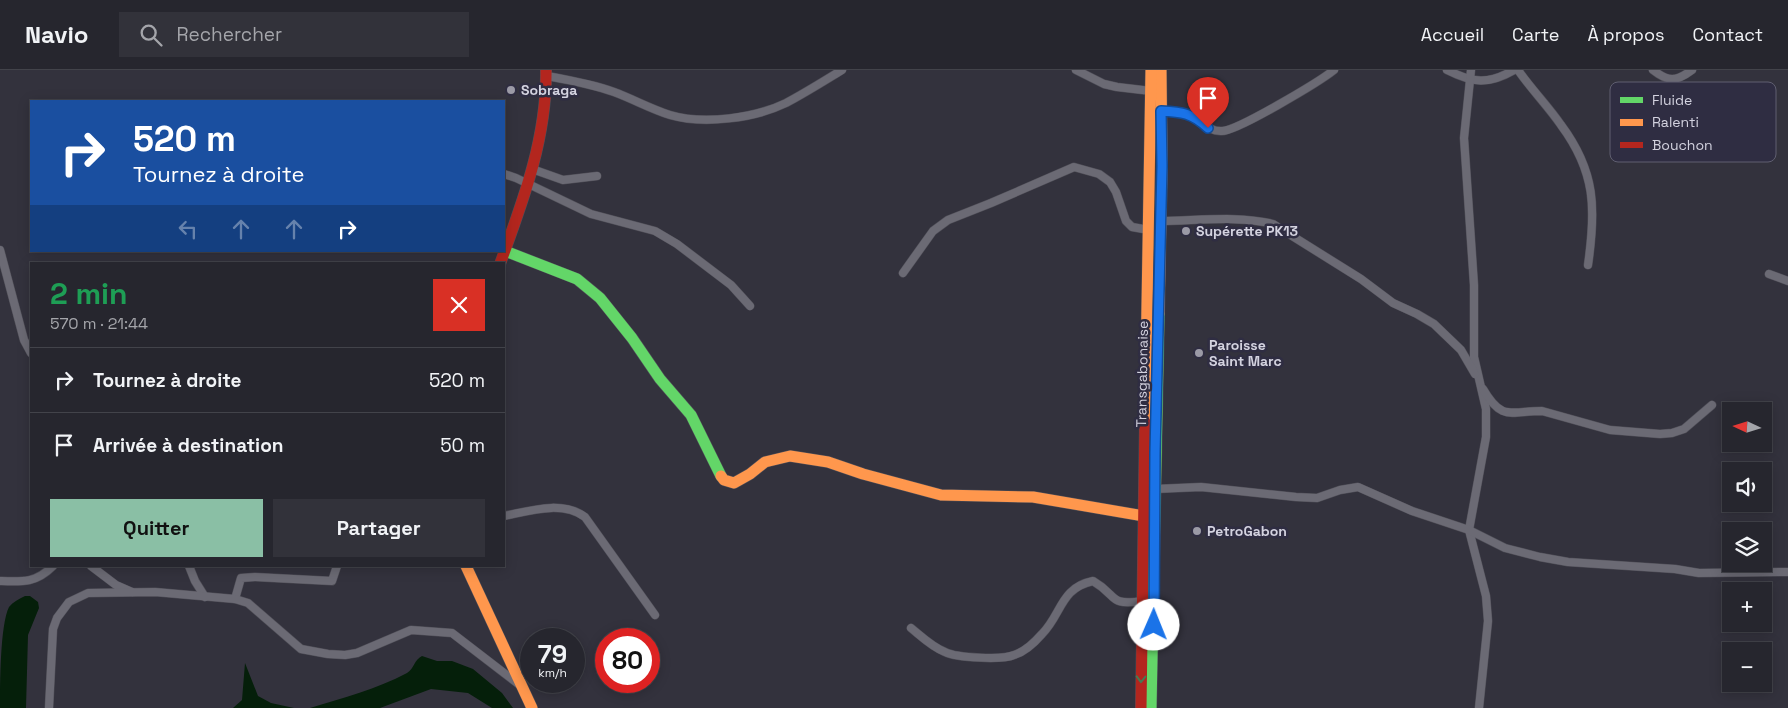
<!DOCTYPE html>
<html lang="fr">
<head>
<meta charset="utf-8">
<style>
	:root { --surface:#26262e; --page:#32323a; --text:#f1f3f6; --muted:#a4a5aa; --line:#42434a; --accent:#8abfa5 }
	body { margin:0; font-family:"Space Grotesk",sans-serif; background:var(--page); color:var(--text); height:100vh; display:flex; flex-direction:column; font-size:19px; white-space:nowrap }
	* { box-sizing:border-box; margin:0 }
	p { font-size:16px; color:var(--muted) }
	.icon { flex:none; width:28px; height:28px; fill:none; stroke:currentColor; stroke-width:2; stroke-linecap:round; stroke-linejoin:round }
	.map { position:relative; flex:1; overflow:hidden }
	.details { position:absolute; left:30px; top:192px; width:475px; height:305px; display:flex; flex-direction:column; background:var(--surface); border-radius:0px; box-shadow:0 2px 12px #0003,0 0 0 1px var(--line) }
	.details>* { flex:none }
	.hud { position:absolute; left:30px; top:30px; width:475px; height:152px; border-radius:0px; box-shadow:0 2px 12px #0003,0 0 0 1px var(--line); background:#1a4fa0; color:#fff; overflow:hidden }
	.needle { width:32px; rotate:274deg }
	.tools { position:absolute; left:1722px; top:332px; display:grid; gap:10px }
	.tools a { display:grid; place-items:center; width:50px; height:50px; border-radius:0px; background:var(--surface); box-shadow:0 2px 12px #0003,0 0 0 1px var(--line); font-size:25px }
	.speed { position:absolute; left:520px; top:558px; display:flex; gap:10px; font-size:25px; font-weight:700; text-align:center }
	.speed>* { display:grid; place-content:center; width:65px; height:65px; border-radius:50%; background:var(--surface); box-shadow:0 2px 12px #0003,0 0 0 1px var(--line); line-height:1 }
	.speed small { font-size:12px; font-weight:400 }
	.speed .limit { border:8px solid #d22; background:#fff; color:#111 }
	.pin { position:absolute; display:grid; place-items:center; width:42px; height:42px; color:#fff; margin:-51px -21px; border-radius:50% 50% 50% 0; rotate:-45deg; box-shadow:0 0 5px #0007 }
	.pin .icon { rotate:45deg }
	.me { position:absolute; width:55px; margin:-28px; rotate:1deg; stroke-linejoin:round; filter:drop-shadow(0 0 4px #0008) }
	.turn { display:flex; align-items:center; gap:18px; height:105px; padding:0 20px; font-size:22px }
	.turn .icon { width:65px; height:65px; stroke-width:2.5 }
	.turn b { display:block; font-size:35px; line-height:42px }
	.lanes { display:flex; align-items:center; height:48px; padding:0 20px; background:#0003; justify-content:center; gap:25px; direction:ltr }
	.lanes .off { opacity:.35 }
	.round { display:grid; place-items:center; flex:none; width:52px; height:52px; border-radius:0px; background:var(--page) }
	.headline { display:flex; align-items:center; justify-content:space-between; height:85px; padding:0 20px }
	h1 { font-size:30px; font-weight:800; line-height:38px; color:#1e9e55 }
	.cta { display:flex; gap:10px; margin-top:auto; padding:10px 20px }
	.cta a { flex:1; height:58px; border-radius:0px; background:var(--accent); color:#111; font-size:20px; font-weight:800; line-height:58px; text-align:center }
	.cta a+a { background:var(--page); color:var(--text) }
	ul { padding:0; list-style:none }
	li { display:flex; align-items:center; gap:15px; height:65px; padding:0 20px; border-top:1px solid var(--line) }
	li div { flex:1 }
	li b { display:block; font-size:19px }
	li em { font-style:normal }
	header { display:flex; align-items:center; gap:30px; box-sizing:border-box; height:70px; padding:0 25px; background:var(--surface); border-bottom:1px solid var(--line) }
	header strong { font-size:24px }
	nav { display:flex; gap:28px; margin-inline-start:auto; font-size:18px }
	.search { width:350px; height:45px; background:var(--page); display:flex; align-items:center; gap:12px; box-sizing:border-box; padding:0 18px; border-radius:0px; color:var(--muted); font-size:19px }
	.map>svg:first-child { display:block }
	.water { fill:#051f0a }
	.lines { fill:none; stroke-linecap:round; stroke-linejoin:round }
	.street-casing { stroke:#504f58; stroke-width:9 }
	.fast-casing { stroke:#504f58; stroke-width:12 }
	.slow-casing { stroke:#504f58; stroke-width:12 }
	.jam-casing { stroke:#504f58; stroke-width:12 }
	.street { stroke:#6b6a74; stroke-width:8 }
	.fast { stroke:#63d668; stroke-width:11 }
	.slow { stroke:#ff974d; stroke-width:11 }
	.jam { stroke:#b3261e; stroke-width:11 }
	.oneway { stroke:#467953 }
	.route-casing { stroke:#114b97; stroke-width:12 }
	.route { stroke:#1a73e8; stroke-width:9 }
	.poi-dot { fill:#9b9aa6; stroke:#2f2d42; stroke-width:2 }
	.labels { text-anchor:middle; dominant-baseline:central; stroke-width:5; stroke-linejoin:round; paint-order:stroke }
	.poi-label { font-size:14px; font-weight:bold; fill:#d3d2df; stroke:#2f2d42; text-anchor:start }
	.street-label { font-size:14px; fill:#d3d2df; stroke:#2f2d42 }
	.key { fill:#2f2d42; stroke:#605f71; stroke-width:1 }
	.key-label { font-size:14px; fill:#d3d2df }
</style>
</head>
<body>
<header>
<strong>Navio</strong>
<div class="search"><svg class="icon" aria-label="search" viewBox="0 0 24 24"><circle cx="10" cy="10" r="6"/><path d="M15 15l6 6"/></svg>Rechercher</div>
<nav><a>Accueil</a><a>Carte</a><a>À propos</a><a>Contact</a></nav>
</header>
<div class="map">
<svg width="1788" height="638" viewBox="0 0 1788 638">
	<rect width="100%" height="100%" fill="#33323d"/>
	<g class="water">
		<path d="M 25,526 L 30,526 L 38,532 L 39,538 L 28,565 L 26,638 L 0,638 C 0,615 0,555 9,537 C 13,532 19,529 25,526 Z"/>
		<path d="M 422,586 L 437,591 L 452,591 L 473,599 L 502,623 L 513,638 L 492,638 L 468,623 L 431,619 L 380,638 L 310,638 C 343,628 377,619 407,603 C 414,599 414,590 422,586 Z"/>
		<path d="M 245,593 L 258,626 L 271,633 L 294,638 L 233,638 L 242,630 Z"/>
	</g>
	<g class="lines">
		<g class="street-casing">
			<g id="street">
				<path d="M 1076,0 L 1104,14 L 1117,17 L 1151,21"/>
				<path d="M 1447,0 C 1473,13 1488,15 1514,0"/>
				<path d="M 1471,0 L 1464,68 L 1474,215 L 1474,287 L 1486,339 L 1486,367 L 1469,460 L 1486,526 L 1488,551 L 1479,638"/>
				<path d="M 1518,0 C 1531,19 1548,36 1561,55 C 1596,102 1596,139 1588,195"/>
				<path d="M 1653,0 C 1668,12 1676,12 1692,0"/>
				<path d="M 547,6 C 569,10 592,14 614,22 C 633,29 651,39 670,45 C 704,55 755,48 786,33 C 805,23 824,11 842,0"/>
				<path d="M 1161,41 C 1171,42 1182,41 1192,45 C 1203,50 1208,62 1222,61 C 1237,61 1319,12 1334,0"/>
				<path d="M 532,99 L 563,110 L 597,106"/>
				<path d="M 504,104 L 516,108 L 591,144 L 655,161 L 677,174 L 731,215 L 750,236"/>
				<path d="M 1160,151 C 1195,151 1239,145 1273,154 L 1361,209 L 1393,233 L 1417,244 L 1434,254 L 1461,280 L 1475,304"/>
				<path d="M 0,180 L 24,270 L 31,283"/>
				<path d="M 903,203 L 933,161 L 948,150 L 991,133 L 1074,97 L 1099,104 L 1110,112 L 1116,122 L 1126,151 L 1132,157 L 1149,160"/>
				<path d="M 1769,204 L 1788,211"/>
				<path d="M 1483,319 C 1502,352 1511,341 1542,341 L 1610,360 L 1660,364 L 1672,363 L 1684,359 L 1712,335"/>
				<path d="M 1155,419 L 1201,417 L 1296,427 L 1317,428 L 1340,420 L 1358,417 L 1412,441 L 1469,460 L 1505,478 L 1540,487 L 1568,492 L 1675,499 L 1699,503 L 1788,502"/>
				<path d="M 504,446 C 529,441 562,430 585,447 L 655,545"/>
				<path d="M 91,496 L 116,515 L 132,522"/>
				<path d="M 189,496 L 195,511 L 205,527"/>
				<path d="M 0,511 C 23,512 36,513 53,496"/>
				<path d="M 235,529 L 241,508 L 255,507 L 332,511 L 337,496"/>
				<path d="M 911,558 C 922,567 932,577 945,582 C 957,588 1003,590 1014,585 C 1024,582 1035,572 1042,564 C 1062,544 1060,518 1093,511 C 1119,526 1107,536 1143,531"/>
				<path d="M 49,638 L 53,559 L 57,548 L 69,532 L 88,523 L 155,522 L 235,529 L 248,533 L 301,579 L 328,584 L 345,585 L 357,583 L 411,560 L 452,563 L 521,616"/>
			</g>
		</g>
		<g class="fast-casing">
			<g id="fast">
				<path d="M 505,181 L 577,209 L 600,228 L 632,268 L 660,309 L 691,345 L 721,406"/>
				<path d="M 1151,638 L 1159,244"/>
			</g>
		</g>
		<g class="slow-casing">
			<g id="slow">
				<path d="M 1159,244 L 1162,96 L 1161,0"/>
				<path d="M 1145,352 L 1151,0"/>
				<path d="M 721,406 L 724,410 L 734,413 L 750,404 L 765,392 L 790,386 L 828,392 L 863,404 L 941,425 L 1033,427 L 1144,446"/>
				<path d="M 466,496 L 532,638"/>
			</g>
		</g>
		<g class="jam-casing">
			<g id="jam">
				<path d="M 500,194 C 523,131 547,68 546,0"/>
				<path d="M 1141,638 L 1145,352"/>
			</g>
		</g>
		<use href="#street" class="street"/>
		<use href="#fast" class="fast"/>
		<use href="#slow" class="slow"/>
		<use href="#jam" class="jam"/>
	</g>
	<defs><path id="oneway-chevron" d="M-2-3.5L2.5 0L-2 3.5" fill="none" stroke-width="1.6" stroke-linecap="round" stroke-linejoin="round" transform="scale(1.25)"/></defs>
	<use class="oneway" href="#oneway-chevron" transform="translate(1141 609) rotate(91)"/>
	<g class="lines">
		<g class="route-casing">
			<path id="route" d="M 1154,555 L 1155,383 L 1162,96 L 1161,41 C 1182,42 1192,43 1208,58"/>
		</g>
		<use href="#route" class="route"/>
	</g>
	<g class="poi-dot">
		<circle cx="511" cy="20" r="5"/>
		<circle cx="1186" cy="161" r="5"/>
		<circle cx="1199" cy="283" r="5"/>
		<circle cx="1197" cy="461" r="5"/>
	</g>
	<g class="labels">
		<g class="poi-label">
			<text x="521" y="20">Sobraga</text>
			<text x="1196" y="161">Supérette PK13</text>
			<text x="1209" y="275">Paroisse<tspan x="1209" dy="16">Saint Marc</tspan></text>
			<text x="1207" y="461">PetroGabon</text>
		</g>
		<g class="street-label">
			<text transform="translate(1142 304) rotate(-89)">Transgabonaise</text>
		</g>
	</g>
	<rect x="1610" y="12" width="166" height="80" rx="8" class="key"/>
	<rect x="1620" y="27" width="23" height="6" fill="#63d668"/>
	<rect x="1620" y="49" width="23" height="7" fill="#ff974d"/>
	<rect x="1620" y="72" width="23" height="6" fill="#b3261e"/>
	<g class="key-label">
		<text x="1652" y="35">Fluide</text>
		<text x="1652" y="57">Ralenti</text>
		<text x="1652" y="80">Bouchon</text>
	</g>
</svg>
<div class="tools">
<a><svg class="needle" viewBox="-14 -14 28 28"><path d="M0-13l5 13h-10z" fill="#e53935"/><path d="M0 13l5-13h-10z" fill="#a4a5aa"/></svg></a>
<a><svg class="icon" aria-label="sound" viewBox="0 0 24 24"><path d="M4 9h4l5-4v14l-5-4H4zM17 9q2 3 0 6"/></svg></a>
<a><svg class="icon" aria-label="layers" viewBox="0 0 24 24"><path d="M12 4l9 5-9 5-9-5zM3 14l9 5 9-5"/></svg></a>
<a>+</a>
<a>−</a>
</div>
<div class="speed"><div>79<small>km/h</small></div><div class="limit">80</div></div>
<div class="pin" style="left:1208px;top:58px;background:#d93025"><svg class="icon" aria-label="arrive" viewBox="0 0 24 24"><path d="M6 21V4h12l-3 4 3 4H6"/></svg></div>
<svg class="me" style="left:1154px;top:555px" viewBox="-20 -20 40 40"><circle r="19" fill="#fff"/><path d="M0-13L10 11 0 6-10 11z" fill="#1a73e8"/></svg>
<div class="hud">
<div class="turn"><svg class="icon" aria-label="right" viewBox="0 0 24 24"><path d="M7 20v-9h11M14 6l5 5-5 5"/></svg><div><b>520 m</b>Tournez à droite</div></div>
<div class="lanes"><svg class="icon off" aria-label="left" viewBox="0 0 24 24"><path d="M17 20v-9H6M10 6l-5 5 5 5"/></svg><svg class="icon off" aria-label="ahead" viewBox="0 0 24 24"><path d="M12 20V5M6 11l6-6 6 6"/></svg><svg class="icon off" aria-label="ahead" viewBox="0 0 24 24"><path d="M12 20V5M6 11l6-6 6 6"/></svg><svg class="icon" aria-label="right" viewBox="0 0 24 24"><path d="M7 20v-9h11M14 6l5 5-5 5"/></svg></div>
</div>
<section class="details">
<div class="headline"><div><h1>2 min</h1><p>570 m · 21:44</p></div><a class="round" style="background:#d93025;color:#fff"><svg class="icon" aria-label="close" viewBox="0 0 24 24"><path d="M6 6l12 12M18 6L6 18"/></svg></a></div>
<ul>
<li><svg class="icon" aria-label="right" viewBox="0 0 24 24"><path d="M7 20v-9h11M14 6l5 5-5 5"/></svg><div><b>Tournez à droite</b></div><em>520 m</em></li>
<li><svg class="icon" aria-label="arrive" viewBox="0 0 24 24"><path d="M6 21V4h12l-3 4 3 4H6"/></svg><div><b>Arrivée à destination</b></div><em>50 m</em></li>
</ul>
<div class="cta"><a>Quitter</a><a>Partager</a></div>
</section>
</div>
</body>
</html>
